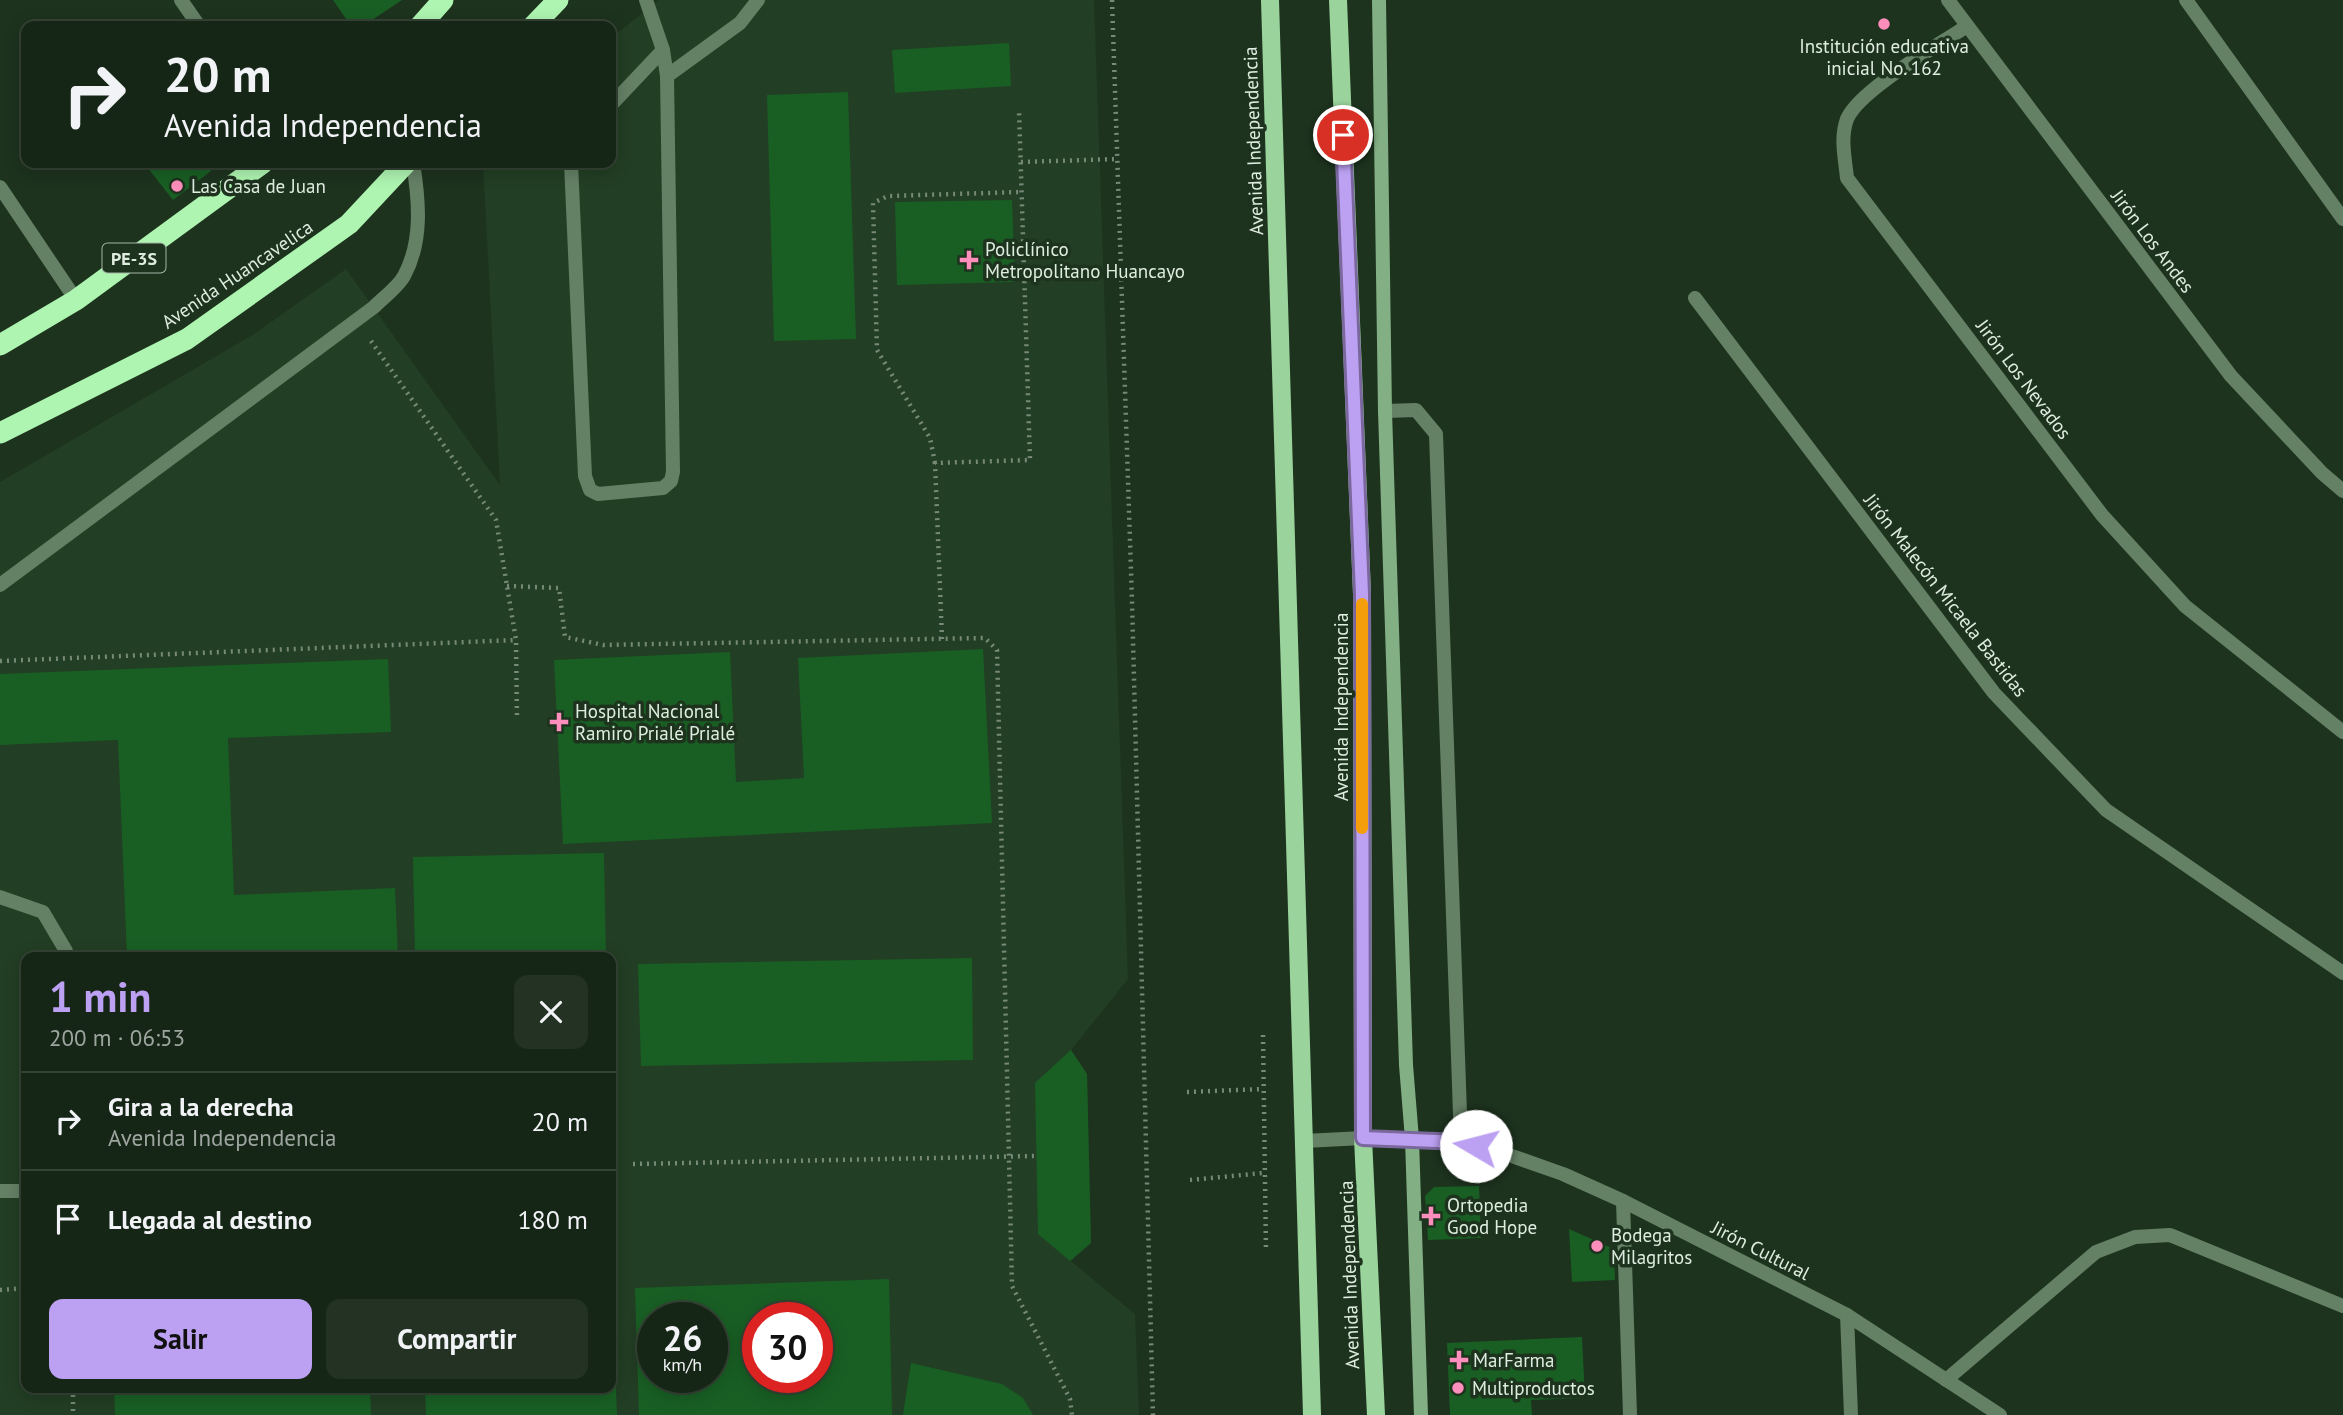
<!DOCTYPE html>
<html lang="es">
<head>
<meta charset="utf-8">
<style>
	:root { --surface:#162616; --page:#233223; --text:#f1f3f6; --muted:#9ea5a1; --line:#354335; --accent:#bca0f2 }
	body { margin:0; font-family:"PT Sans",sans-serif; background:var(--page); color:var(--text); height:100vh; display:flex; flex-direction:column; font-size:26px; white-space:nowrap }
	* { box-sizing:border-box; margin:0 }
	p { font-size:23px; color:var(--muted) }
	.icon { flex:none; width:38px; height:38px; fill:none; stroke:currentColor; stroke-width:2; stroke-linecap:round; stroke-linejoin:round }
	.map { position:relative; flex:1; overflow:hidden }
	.side { position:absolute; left:21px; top:952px; width:595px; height:441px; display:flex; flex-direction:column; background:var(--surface); border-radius:14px; box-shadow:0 4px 18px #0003,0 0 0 2px var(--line) }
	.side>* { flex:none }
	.hud { position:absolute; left:21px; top:21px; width:595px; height:147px; border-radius:14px; box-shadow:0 4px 18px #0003,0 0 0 2px var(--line); background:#162616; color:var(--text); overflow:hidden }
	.speed { position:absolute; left:637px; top:1302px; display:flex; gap:14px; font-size:35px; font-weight:700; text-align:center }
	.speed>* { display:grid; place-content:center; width:91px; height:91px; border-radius:50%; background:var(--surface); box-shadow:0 4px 18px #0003,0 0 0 2px var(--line); line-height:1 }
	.speed small { font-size:18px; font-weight:400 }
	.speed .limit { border:10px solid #d22; background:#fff; color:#111 }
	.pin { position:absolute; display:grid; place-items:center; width:60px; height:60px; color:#fff; margin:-30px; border:4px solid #fff; border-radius:50%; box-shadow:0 2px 7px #0007 }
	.me { position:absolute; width:77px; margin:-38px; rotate:278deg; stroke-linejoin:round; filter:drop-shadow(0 0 5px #0008) }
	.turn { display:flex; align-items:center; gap:24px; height:147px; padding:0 28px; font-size:32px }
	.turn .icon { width:91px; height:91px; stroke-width:2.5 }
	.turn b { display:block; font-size:49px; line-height:60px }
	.round { display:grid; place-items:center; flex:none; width:74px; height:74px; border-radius:14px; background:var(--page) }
	.headline { display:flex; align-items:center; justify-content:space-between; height:119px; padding:0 28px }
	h1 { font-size:42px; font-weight:700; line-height:52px; color:var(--accent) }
	.cta { display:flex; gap:14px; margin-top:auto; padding:14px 28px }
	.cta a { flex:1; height:80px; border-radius:14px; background:var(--accent); color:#111; font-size:28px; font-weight:700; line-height:80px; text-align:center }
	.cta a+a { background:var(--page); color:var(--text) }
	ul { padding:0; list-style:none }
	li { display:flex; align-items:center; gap:21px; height:98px; padding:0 28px; border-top:2px solid var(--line) }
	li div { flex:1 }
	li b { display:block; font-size:26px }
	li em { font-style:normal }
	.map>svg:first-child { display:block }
	.built { fill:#223e24; fill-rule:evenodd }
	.building { fill:#195f24; fill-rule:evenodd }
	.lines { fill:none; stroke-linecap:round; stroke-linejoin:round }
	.path { stroke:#778978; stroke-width:4.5; stroke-dasharray:2 5; stroke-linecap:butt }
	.lane { stroke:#648065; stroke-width:14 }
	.street { stroke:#648065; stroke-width:14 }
	.secondary { stroke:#83af84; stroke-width:14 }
	.primary { stroke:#9ad49c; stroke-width:18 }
	.highway { stroke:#aef5b1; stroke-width:21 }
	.route-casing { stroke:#7a689d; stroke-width:18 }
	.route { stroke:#bca0f2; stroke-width:12 }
	.slow { stroke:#f59e0b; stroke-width:12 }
	.poi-dot { fill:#fe8ebb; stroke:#1d331e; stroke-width:2.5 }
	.labels { text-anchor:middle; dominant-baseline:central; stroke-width:7; stroke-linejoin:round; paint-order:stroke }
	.shield { fill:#1d331e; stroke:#a5b5a6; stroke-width:2 }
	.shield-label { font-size:18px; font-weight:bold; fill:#dfede0 }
	.poi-label { font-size:19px; fill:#dfede0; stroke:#1d331e; text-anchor:start }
	.street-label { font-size:19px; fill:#dfede0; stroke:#1d331e }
</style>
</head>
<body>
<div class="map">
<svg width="2343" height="1415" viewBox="0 0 2343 1415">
	<rect width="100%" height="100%" fill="#1d331e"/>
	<path class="built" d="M 659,0 L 1094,0 L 1128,979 L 1071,1050 L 1087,1074 L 1091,1243 L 1071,1261 L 1135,1314 L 1139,1415 L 0,1415 L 0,482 L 251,336 L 346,269 L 500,485 L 483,163 L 611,163 L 611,38 ZM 26,957 L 611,957 L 611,1388 L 26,1388 ZM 653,1318 L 712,1318 L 712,1377 L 653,1377 ZM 758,1318 L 817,1318 L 817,1377 L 758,1377 Z"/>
	<g class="building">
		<path d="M 333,0 L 402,0 L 363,26 L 351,26 Z"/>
		<path d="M 1009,43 L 1011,86 L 895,93 L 892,50 Z"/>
		<path d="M 848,92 L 856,339 L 774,341 L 767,95 Z"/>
		<path d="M 144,163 L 204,163 L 211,171 L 173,200 Z"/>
		<path d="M 1012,200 L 1015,282 L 897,285 L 895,202 Z"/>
		<path d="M 983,649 L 992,823 L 563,844 L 554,660 L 730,652 L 736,782 L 804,778 L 798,658 Z"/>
		<path d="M 388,659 L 391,732 L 228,738 L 234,895 L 395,888 L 398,957 L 127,957 L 118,740 L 0,745 L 0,674 Z"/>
		<path d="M 604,853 L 606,957 L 415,957 L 413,857 Z"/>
		<path d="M 972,958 L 973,1060 L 641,1066 L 638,964 Z"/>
		<path d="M 1071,1050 L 1087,1074 L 1091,1243 L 1070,1261 L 1038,1234 L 1035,1083 Z"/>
		<path d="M 1479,1186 L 1481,1238 L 1428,1240 L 1425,1196 L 1434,1187 Z"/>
		<path d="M 1569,1229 L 1614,1249 L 1615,1280 L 1572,1282 Z"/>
		<path d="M 611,1261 L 617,1415 L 426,1415 L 425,1388 L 611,1388 Z"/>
		<path d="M 889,1279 L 892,1415 L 639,1415 L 635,1288 ZM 653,1318 L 712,1318 L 712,1377 L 653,1377 ZM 758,1318 L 817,1318 L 817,1377 L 758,1377 Z"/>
		<path d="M 1582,1337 L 1585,1398 L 1531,1400 L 1532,1415 L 1450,1415 L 1447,1343 Z"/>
		<path d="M 911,1363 L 1002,1384 L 1023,1398 L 1033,1415 L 903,1415 Z"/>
		<path d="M 114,1388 L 370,1388 L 371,1415 L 115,1415 Z"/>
	</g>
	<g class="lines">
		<g class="path">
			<path d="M 1112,0 L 1132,601 L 1153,1415"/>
			<path d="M 1021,162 L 1117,159"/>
			<path d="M 371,341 L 496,520 L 516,640 L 517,719"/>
			<path d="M 935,463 L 930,438 L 877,350 L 873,203 L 888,196 L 1021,192"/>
			<path d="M 507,586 L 559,588 L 565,637 L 603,645 L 985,638 L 997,650 L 1012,1286 L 1070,1399 L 1072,1415"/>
			<path d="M 942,639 L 935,463 L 1030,460 L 1019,110"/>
			<path d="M 0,661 L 516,640"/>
			<path d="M 1263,1035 L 1266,1252"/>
			<path d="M 1187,1092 L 1263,1089"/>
			<path d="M 633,1164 L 1036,1156"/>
			<path d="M 1190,1180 L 1263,1173"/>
			<path d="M 0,1290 L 26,1288"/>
			<path d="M 73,1388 L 73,1415"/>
		</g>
		<g class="lane">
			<path d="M 667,76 L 740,23 L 758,0"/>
			<path d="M 611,105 L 663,50"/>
			<path d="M 571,163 L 585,476 L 590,490 L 598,494 L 663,488 L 671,481 L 673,472 L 667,76 L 663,50 L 646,0"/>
			<path d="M 0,585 L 374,307 C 383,298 398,287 404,276 C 423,241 419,200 413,163"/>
			<path d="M 0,897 L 43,912 L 66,951 L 66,957"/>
			<path d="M 0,1191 L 26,1191"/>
		</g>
		<g class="street">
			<path d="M 181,0 L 199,26"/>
			<path d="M 1948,0 L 2231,376 L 2322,473 L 2343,491"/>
			<path d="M 2186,0 L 2343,219"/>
			<path d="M 1967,26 C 1939,45 1859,90 1847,119 C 1840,138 1845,158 1847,178 L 2102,515 L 2185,606 L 2343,732"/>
			<path d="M 0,187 L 76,300"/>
			<path d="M 1695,298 L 1994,693 L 2106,810 L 2343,973"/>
			<path d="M 1385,411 L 1416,410 L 1436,434 L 1461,1142"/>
			<path d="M 1304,1141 L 1363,1138 L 1461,1142 L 1492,1149 L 1563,1174 L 1623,1201 L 1847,1315 L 2000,1415"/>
			<path d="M 1623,1201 L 1630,1415"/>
			<path d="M 1847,1315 L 1851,1415"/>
			<path d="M 1946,1380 L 2096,1252 L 2135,1237 L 2170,1235 L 2343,1306"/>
		</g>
		<path class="secondary" d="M 1379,0 L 1385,411 L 1406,1065 L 1412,1139 L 1421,1415"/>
		<g class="primary">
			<path d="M 1270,0 L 1312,1415"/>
			<path d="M 1338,0 L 1362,594 L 1363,1138 L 1376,1415"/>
		</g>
		<g class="highway">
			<path d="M 420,26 L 443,0"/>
			<path d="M 533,26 L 558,0"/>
			<path d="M 0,345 L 76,300 L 263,163"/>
			<path d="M 0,433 L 187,339 L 349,224 L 406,163"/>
		</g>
	</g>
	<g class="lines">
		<g class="route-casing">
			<path id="route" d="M 1343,135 L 1362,594 L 1363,1138 L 1461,1142 L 1476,1146"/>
		</g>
		<use href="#route" class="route"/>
		<path class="slow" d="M 1362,604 L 1362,828"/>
	</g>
	<g class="poi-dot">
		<circle cx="1884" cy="24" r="7"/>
		<circle cx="177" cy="186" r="7"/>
		<path d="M965.5 249.5h7v7h7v7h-7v7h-7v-7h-7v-7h7z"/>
		<path d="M555.5 711.5h7v7h7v7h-7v7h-7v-7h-7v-7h7z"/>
		<path d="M1427.5 1205.5h7v7h7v7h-7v7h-7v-7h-7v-7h7z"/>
		<circle cx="1597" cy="1246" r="7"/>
		<path d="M1455.5 1349.5h7v7h7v7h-7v7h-7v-7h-7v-7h7z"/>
		<circle cx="1458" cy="1388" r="7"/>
	</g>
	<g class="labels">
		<rect class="shield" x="102.5" y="243.5" width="63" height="29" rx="5"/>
		<g class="shield-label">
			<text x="134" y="258">PE-3S</text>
		</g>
		<g class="poi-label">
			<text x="1884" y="46" text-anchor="middle">Institución educativa<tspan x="1884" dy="22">inicial No. 162</tspan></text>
			<text x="191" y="186">Las Casa de Juan</text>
			<text x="985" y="249">Policlínico<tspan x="985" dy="22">Metropolitano Huancayo</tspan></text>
			<text x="575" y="711">Hospital Nacional<tspan x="575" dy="22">Ramiro Prialé Prialé</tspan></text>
			<text x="1447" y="1205">Ortopedia<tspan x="1447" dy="22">Good Hope</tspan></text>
			<text x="1611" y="1235">Bodega<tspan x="1611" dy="22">Milagritos</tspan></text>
			<text x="1473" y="1360">MarFarma</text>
			<text x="1472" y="1388">Multiproductos</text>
		</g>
		<g class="street-label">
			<text transform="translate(1253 141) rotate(-92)">Avenida Independencia</text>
			<text transform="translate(2153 241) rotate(53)">Jirón Los Andes</text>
			<text transform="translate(237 274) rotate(-34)">Avenida Huancavelica</text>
			<text transform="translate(2024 379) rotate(53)">Jirón Los Nevados</text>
			<text transform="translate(1946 595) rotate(52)">Jirón Malecón Micaela Bastidas</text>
			<text transform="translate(1341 707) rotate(-90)">Avenida Independencia</text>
			<text transform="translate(1761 1250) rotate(27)">Jirón Cultural</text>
			<text transform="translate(1349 1275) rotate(-92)">Avenida Independencia</text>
		</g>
	</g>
</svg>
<div class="speed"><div>26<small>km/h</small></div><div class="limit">30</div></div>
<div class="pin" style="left:1343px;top:135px;background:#d93025"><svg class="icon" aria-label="arrive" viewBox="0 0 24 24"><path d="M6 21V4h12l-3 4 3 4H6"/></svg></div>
<svg class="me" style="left:1476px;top:1146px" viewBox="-20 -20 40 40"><circle r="19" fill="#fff"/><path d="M0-13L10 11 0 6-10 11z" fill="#bca0f2"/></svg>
<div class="hud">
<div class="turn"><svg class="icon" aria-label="right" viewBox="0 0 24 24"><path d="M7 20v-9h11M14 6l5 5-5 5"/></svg><div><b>20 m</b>Avenida Independencia</div></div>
</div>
<section class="side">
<div class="headline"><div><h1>1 min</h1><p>200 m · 06:53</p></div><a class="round"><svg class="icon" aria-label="close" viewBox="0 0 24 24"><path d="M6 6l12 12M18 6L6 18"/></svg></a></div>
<ul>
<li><svg class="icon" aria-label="right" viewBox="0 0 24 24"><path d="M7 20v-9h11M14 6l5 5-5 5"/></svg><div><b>Gira a la derecha</b><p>Avenida Independencia</p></div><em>20 m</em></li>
<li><svg class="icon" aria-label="arrive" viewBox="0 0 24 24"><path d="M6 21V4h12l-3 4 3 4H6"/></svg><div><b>Llegada al destino</b></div><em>180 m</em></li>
</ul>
<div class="cta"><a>Salir</a><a>Compartir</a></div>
</section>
</div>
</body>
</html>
